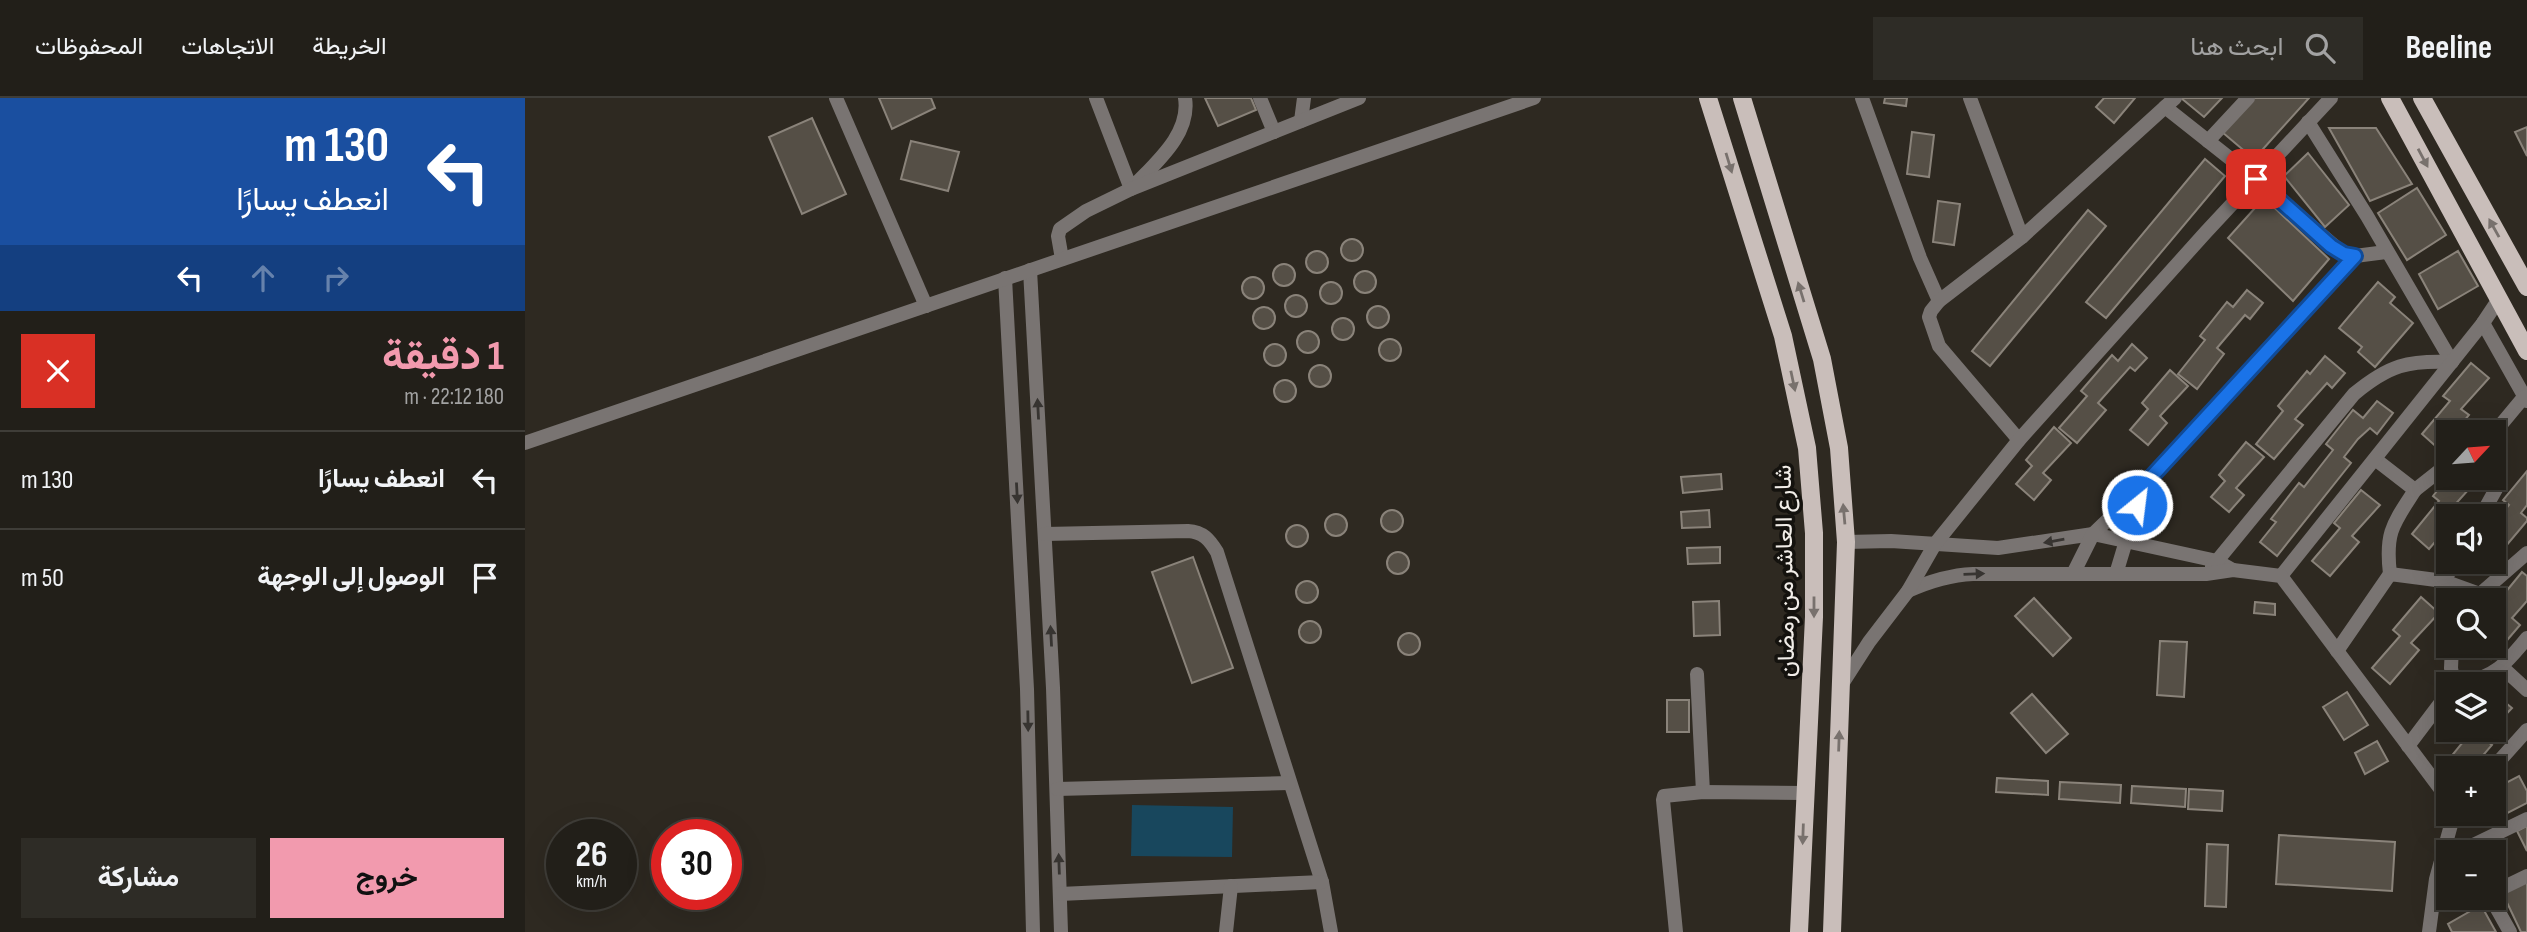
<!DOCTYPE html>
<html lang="ar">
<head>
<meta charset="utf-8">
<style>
	:root { --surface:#221f19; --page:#2e2c26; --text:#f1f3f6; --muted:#a2a2a2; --line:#3f3d38; --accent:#f29aae }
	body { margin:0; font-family:"Sofia Sans Condensed",Vazirmatn,sans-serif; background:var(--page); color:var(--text); direction:rtl; height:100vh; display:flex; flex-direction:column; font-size:26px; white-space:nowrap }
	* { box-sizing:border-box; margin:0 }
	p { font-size:23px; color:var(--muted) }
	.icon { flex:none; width:38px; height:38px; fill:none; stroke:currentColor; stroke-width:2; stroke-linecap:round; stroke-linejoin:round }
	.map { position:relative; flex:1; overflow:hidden; direction:ltr }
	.panel { display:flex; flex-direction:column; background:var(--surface); width:525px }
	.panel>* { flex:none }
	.top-card { background:#1a4fa0; color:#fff; overflow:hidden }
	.needle { width:46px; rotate:64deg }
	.tools { position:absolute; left:1911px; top:322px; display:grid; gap:14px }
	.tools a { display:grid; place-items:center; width:70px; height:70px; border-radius:0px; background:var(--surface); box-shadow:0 7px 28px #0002,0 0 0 2px var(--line); font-size:35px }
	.speed { position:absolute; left:21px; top:721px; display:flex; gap:14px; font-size:35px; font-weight:700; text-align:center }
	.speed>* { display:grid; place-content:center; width:91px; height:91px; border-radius:50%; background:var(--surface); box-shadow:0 7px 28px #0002,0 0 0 2px var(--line); line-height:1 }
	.speed small { font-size:18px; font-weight:400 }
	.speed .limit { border:10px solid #d22; background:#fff; color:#111 }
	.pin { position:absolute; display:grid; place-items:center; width:60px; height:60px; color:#fff; margin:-30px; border-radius:14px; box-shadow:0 4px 10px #0006 }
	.me { position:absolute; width:77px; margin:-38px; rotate:29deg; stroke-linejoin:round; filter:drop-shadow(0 0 5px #0008) }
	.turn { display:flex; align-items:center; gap:24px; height:147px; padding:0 21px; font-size:32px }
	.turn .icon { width:91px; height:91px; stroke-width:2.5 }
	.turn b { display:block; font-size:49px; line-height:60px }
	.lanes { display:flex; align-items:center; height:66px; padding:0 21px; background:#0003; justify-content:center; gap:35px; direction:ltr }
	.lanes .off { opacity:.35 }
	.round { display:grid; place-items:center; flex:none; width:74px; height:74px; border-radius:0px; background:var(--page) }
	.overview { display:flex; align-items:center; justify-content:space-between; height:119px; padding:0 21px }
	h1 { font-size:42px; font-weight:700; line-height:52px; color:var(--accent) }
	.cta { display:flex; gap:14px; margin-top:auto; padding:14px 21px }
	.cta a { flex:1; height:80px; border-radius:0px; background:var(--accent); color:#111; font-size:28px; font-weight:700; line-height:80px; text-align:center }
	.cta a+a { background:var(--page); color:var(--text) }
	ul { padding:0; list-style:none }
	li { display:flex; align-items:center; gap:21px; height:98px; padding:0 21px; border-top:2px solid var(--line) }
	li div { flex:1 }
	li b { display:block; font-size:26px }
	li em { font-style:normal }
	header { display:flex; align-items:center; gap:42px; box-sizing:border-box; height:98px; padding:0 35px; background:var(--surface); border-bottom:2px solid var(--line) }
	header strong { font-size:33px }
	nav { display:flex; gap:38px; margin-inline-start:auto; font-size:24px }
	.search { width:490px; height:63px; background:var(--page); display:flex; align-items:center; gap:18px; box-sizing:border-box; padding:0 24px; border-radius:0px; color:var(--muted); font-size:26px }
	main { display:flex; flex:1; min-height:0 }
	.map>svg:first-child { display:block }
	.water { fill:#18475d }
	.building { fill:#554f46; stroke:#8a837a; stroke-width:2 }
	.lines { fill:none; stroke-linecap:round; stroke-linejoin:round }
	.street { stroke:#797472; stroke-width:14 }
	.primary { stroke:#c9beba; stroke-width:18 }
	.oneway { fill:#78716d }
	.oneway2 { fill:#373431 }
	.route-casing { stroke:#114b97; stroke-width:18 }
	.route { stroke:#1a73e8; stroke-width:12 }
	.labels { text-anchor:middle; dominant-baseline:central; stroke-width:7; stroke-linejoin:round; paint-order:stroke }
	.street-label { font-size:24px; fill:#f1ede8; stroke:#14120e }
</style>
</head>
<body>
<header>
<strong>Beeline</strong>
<div class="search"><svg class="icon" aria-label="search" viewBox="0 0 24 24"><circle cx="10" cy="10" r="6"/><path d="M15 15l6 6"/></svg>ابحث هنا</div>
<nav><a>الخريطة</a><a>الاتجاهات</a><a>المحفوظات</a></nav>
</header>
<main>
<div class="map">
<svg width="2002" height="834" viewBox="0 0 2002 834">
	<rect width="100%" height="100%" fill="#2e2921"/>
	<path class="water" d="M 607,707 L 708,709 L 707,759 L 606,758 Z"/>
	<g class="building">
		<path d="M 354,0 L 406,0 L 410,10 L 367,31 Z"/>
		<path d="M 680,0 L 726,0 L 731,12 L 693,28 Z"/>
		<path d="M 1360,0 L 1382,0 L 1381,8 L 1359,5 Z"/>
		<path d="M 1579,0 L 1610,0 L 1589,25 L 1571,9 Z"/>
		<path d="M 1656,0 L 1697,0 L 1679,19 Z"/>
		<path d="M 1729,0 L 1784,0 L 1729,61 L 1697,34 Z"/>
		<path d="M 287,20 L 321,96 L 277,116 L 244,39 Z"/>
		<path d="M 2002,29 L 2002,58 L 1990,34 Z"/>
		<path d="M 1804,30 L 1851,30 L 1887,86 L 1845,103 Z"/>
		<path d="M 1387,34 L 1409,37 L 1404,79 L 1382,76 Z"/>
		<path d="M 386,43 L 434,54 L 423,93 L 376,81 Z"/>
		<path d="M 1783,55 L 1824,107 L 1800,129 L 1759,78 Z"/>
		<path d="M 1680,61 L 1700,78 L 1581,220 L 1561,204 Z"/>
		<path d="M 1892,90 L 1921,137 L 1882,162 L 1853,115 Z"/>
		<path d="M 1739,100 L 1804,161 L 1768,203 L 1703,140 Z"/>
		<path d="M 1413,103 L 1435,106 L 1429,147 L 1408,144 Z"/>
		<path d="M 1563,112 L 1581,128 L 1465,268 L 1447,253 Z"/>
		<circle cx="827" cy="152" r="11"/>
		<circle cx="792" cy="164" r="11"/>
		<path d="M 1933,153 L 1953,188 L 1913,211 L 1894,176 Z"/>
		<circle cx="759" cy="177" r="11"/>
		<circle cx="840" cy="184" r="11"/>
		<circle cx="728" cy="190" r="11"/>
		<circle cx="806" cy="195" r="11"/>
		<path d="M 1853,184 L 1870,199 L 1865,205 L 1888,225 L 1850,269 L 1833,254 L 1837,249 L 1814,230 Z"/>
		<path d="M 1722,192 L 1738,205 L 1725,221 L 1720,217 L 1692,250 L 1699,256 L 1672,291 L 1653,276 L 1680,242 L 1675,238 L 1702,204 L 1708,209 Z"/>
		<circle cx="771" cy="208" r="11"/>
		<circle cx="853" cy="219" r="11"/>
		<circle cx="739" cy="220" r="11"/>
		<circle cx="818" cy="231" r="11"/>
		<circle cx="783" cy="244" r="11"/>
		<circle cx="865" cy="252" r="11"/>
		<circle cx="750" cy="257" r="11"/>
		<path d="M 1607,246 L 1622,260 L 1610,273 L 1605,269 L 1573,305 L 1581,312 L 1552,345 L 1534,330 L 1562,298 L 1556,293 L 1587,257 L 1593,263 Z"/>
		<path d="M 1800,258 L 1820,275 L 1807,290 L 1802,285 L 1770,321 L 1778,327 L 1749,361 L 1731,346 L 1758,313 L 1753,308 L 1782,273 L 1785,276 Z"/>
		<path d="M 1946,265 L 1964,280 L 1936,311 L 1944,317 L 1930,334 L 1923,334 L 1923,342 L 1915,352 L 1897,336 L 1925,303 L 1918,298 Z"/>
		<circle cx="795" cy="278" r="11"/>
		<path d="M 1645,272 L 1663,288 L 1635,318 L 1642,325 L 1623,347 L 1605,332 L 1623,311 L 1617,305 Z"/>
		<circle cx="760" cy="293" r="11"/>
		<path d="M 1852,303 L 1868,315 L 1852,336 L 1845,330 L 1833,341 L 1819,359 L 1826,365 L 1752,458 L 1735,444 L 1751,424 L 1746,421 L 1774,385 L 1779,389 L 1808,352 L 1801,346 L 1828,312 L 1838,320 Z"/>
		<path d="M 1529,329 L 1546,345 L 1518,375 L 1526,382 L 1509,402 L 1491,386 L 1507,368 L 1501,362 Z"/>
		<path d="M 1721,344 L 1739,359 L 1711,390 L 1719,397 L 1704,414 L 1686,399 L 1700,383 L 1694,377 Z"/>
		<path d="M 2002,373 L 2002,407 L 1996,415 L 2002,420 L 2002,423 L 1975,455 L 1969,450 L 1969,426 L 1984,407 L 1978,402 Z"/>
		<path d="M 1196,376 L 1197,391 L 1158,395 L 1156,379 Z"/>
		<path d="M 1923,379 L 1954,380 L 1926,411 L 1933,417 L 1923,418 L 1923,429 L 1904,451 L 1887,436 L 1914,403 L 1908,398 Z"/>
		<path d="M 1836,392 L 1855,407 L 1827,438 L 1834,444 L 1805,478 L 1787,463 L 1815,430 L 1809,425 Z"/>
		<circle cx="867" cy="423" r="11"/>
		<path d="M 1184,412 L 1185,429 L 1157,430 L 1156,414 Z"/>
		<circle cx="811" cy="427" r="11"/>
		<circle cx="772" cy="438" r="11"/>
		<path d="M 1195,449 L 1195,465 L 1163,466 L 1162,450 Z"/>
		<circle cx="873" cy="465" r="11"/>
		<path d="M 668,459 L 708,570 L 667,585 L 627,474 Z"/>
		<path d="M 1997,474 L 2002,478 L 2002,503 L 1987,520 L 1995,527 L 1966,561 L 1951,548 L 1969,548 L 1969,521 L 1976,513 L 1970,507 Z"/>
		<circle cx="782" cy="494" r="11"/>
		<path d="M 1896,499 L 1914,515 L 1886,545 L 1894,552 L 1865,586 L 1847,570 L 1875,538 L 1868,532 Z"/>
		<path d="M 1509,500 L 1546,540 L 1528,558 L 1490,518 Z"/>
		<path d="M 1194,503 L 1195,537 L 1169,538 L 1168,504 Z"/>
		<path d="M 1730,504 L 1750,506 L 1750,517 L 1729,515 Z"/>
		<circle cx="785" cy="534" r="11"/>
		<circle cx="884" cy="546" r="11"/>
		<path d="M 1635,543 L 1662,544 L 1659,599 L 1632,597 Z"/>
		<path d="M 1822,594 L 1843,627 L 1819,642 L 1798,609 Z"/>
		<path d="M 1969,595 L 1987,610 L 1969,629 Z"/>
		<path d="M 1507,596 L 1543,636 L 1521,655 L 1486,615 Z"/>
		<rect x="1142" y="602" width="22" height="32"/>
		<path d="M 1946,632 L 1967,632 L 1959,641 L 1967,647 L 1947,670 L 1925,670 L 1920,666 L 1947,633 Z"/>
		<path d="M 1852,643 L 1863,663 L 1840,676 L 1830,655 Z"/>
		<path d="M 1994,678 L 2002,693 L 2002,705 L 1967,723 L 1963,716 L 1969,716 L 1969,691 Z"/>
		<path d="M 1472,680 L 1523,683 L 1523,697 L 1471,694 Z"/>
		<path d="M 1535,684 L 1596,687 L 1595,705 L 1534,701 Z"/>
		<path d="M 1607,688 L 1661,691 L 1660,709 L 1606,705 Z"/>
		<path d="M 1664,691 L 1698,693 L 1697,713 L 1663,711 Z"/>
		<path d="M 2002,728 L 2002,753 L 1992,733 Z"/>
		<path d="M 1754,737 L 1870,744 L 1867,793 L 1751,786 Z"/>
		<path d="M 1682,746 L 1703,747 L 1701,809 L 1680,808 Z"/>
		<path d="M 2002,780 L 2002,834 L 1996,834 L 1976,792 Z"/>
		<path d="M 1956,807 L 1971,834 L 1927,834 L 1923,826 Z"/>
	</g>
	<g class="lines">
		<g class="street">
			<path d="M 311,0 L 401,208"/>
			<path d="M 571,0 L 606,91 C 629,66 666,37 660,0"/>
			<path d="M 735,0 L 749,34"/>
			<path d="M 1337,0 L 1395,160 L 1414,203"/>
			<path d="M 1445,0 L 1497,139 L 1414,203 L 1406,213 L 1404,219 L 1414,248 L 1494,342"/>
			<path d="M 1640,9 L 1731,81 L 1819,156 L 1830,158 L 1861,154"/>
			<path d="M 776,23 L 779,0"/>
			<path d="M 1783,24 L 1842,118 L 1927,264"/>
			<path d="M 1683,43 L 1723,0"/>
			<path d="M 1497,139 L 1650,0"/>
			<path d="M 537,161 L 533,138 L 535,131 L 561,113 L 606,91 L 834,0"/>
			<path d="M 505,172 L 528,590 L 536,834"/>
			<path d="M 480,180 L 502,591 L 508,834"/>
			<path d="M 1958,225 L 2002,303"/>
			<path d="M 0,345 L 1009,0"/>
			<path d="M 1850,361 L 1890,392 C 1868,426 1860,434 1865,476"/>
			<path d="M 1890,392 L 1923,366"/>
			<path d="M 1956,418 L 1971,391 L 1973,380 L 1974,329 L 1999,299"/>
			<path d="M 520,436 L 663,433 C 678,434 684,441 692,454 L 797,784 L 806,834"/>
			<path d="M 1321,444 L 1366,443 L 1473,450 L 1568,436 L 1692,463 L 1708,472"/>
			<path d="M 1687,469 L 1829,296 C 1864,267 1883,262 1927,264"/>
			<path d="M 1549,474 L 1568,436 L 1618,388 L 1830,158"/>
			<path d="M 1591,476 L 1617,390"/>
			<path d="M 1756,478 L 1958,225 L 1974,201"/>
			<path d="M 1919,483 L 1955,496 L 1951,502"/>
			<path d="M 1383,493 C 1405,483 1425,477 1448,476 L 1681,476 L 1708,472 L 1756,478 L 1923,701"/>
			<path d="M 1955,496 L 2002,455"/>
			<path d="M 1927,548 L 1926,570 L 1929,586"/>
			<path d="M 1812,553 L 1865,476 L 1919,483 L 1930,464"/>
			<path d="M 1978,570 L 2002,592"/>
			<path d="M 1172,576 L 1178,694"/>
			<path d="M 1317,586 L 1344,544 L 1383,493 L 1410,446 L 1494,342 L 1681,134 L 1806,0"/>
			<path d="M 1936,586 C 1971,578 1980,567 2002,540"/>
			<path d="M 1883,648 L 1923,595"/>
			<path d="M 1968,670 L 2002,632"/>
			<path d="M 532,691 L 764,685"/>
			<path d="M 1940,751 L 2002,721"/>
			<path d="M 1969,794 L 2002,778"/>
			<path d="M 535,796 L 797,784"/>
			<path d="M 1966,800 L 1985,834"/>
			<path d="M 701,834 L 706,788"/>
			<path d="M 1151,834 L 1138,702 L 1139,698 L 1178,694 L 1279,695"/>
			<path d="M 1904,834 L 1911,781 L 1929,716"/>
		</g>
		<g class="primary">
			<path d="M 1183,0 L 1258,238 L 1282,350 L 1289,435 L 1289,519 L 1274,834"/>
			<path d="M 1217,0 L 1297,261 L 1314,350 L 1321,444 L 1307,834"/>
			<path d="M 1865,0 L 2002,253"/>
			<path d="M 1897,0 L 2002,189"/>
		</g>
	</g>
	<defs><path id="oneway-solid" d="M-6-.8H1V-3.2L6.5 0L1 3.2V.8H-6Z" transform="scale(1.75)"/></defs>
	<g class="oneway">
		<use href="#oneway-solid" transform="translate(1898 60) rotate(62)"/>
		<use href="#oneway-solid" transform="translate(1204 65) rotate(73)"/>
		<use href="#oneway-solid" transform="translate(1969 130) rotate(-119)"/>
		<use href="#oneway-solid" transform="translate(1276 194) rotate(-107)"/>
		<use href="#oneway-solid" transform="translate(1268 283) rotate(78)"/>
		<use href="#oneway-solid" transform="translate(1319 416) rotate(-95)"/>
		<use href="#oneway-solid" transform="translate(1289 509) rotate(90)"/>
		<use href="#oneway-solid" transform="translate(1314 643) rotate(-88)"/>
		<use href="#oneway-solid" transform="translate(1278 736) rotate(92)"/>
	</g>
	<g class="oneway2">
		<use href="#oneway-solid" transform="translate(513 311) rotate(-93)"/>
		<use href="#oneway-solid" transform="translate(492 395) rotate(87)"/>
		<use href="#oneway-solid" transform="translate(1529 443) rotate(170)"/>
		<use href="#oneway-solid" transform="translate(1449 476) rotate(-2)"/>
		<use href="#oneway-solid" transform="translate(526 538) rotate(-93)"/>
		<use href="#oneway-solid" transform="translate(503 623) rotate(89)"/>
		<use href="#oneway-solid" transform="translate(534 766) rotate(-92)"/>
	</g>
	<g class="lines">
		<g class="route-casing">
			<path id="route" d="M 1612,407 L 1618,388 L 1830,158 L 1819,156 L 1806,148 L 1731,81"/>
		</g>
		<use href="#route" class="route"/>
	</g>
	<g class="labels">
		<g class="street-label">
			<text transform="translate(1260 473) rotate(-91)">شارع العاشر من رمضان</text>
		</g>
	</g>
</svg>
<div class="tools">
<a><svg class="needle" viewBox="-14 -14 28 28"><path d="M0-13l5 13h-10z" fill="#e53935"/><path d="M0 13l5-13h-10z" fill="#a2a2a2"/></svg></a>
<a><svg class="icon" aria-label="sound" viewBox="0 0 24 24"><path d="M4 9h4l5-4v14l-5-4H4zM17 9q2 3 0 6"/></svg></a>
<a><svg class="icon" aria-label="search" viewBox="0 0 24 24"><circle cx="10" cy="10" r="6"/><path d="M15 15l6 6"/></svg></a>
<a><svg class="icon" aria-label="layers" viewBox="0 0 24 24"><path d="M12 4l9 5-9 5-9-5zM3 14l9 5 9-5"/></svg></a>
<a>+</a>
<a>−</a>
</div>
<div class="speed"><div>26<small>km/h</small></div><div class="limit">30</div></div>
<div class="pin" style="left:1731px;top:81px;background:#d93025"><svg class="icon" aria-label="arrive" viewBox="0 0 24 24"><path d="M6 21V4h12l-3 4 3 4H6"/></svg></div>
<svg class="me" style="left:1612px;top:407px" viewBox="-20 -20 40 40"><circle r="17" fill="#1a73e8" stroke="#fff" stroke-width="3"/><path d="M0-11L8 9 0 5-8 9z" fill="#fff"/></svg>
</div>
<section class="panel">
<div class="top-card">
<div class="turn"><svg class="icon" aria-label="left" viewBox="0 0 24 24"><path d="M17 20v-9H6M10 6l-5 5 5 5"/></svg><div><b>130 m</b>انعطف يسارًا</div></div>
<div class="lanes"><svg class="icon" aria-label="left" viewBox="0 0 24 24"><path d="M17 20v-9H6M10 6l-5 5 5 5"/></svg><svg class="icon off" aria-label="ahead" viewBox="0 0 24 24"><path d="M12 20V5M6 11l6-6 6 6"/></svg><svg class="icon off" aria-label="right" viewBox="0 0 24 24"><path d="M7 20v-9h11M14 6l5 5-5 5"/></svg></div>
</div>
<div class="overview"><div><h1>1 دقيقة</h1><p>180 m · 22:12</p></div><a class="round" style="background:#d93025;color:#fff"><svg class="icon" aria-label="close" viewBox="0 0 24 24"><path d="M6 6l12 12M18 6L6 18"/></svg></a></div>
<ul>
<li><svg class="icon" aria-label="left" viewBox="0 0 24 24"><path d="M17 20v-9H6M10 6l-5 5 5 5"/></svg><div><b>انعطف يسارًا</b></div><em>130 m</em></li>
<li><svg class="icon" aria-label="arrive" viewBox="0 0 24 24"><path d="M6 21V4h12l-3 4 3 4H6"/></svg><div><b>الوصول إلى الوجهة</b></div><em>50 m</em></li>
</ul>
<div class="cta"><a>خروج</a><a>مشاركة</a></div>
</section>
</main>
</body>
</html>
